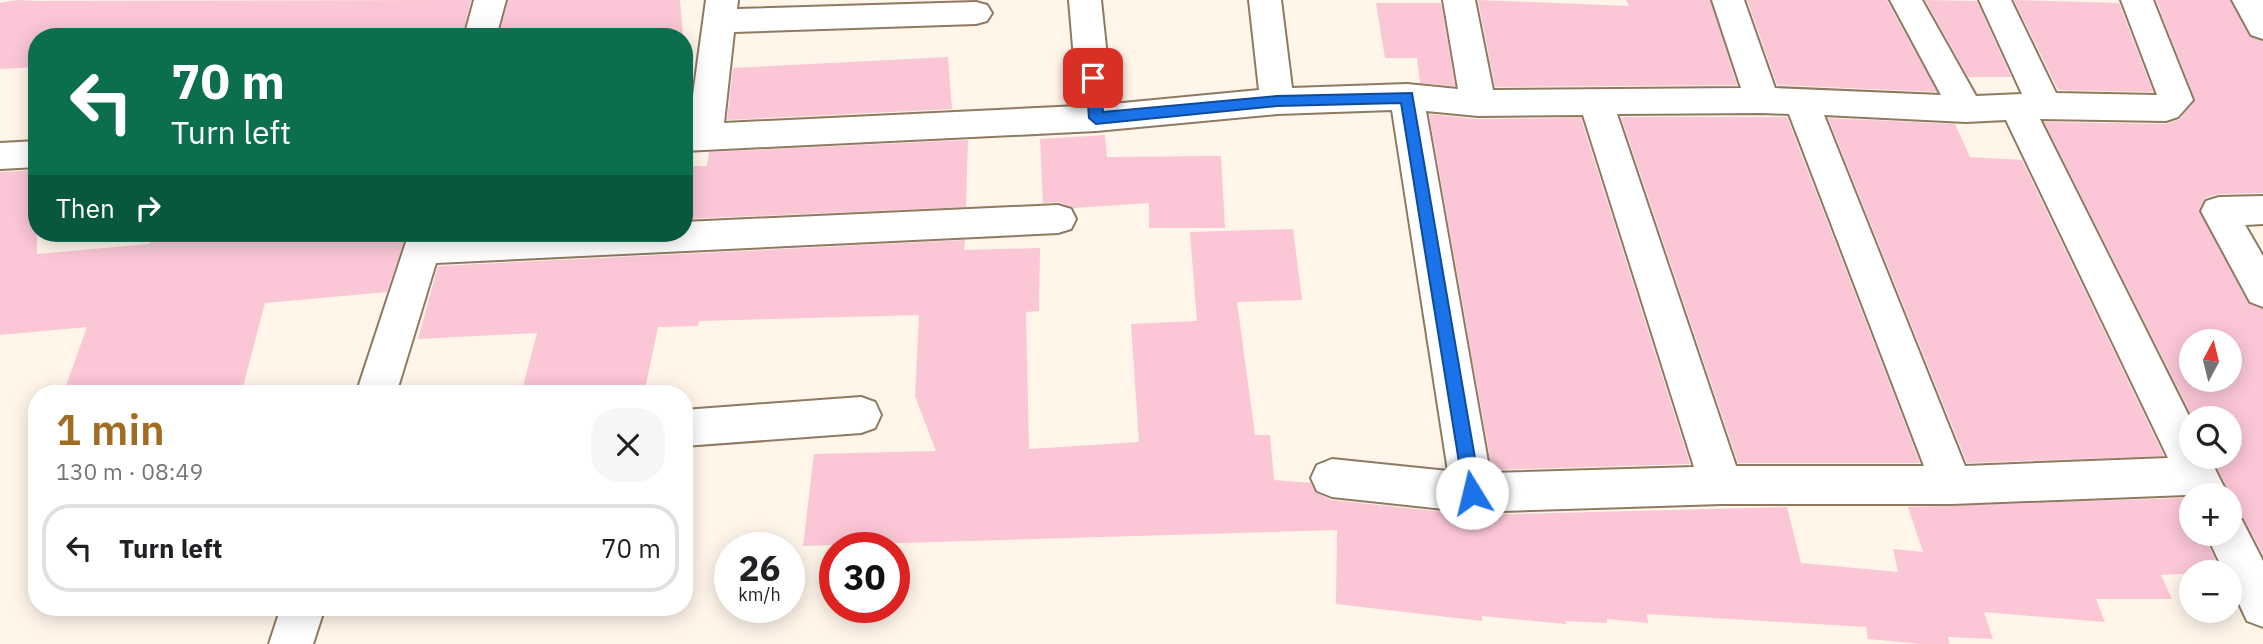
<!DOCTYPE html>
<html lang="en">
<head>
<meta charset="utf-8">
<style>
	:root { --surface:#fff; --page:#f6f6f6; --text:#202124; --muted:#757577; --line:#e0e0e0; --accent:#9f6c22 }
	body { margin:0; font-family:"IBM Plex Sans",sans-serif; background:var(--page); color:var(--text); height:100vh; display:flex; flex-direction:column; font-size:26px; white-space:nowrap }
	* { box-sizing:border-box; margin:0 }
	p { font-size:23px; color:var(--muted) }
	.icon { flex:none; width:38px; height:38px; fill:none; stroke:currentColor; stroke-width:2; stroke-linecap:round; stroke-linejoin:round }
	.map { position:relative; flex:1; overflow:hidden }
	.sheet { position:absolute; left:28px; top:385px; width:665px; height:231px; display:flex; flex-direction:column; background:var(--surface); border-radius:28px; box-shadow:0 4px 18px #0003 }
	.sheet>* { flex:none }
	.banner { position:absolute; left:28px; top:28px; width:665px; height:214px; border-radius:28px; box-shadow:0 4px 18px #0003; background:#0b6e4f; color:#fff; overflow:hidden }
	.needle { width:46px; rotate:7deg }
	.tools { position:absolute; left:2179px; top:329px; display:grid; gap:14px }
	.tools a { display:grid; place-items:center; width:63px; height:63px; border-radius:50%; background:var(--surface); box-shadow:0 4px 18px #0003; font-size:35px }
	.speed { position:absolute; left:714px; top:532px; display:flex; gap:14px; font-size:35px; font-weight:700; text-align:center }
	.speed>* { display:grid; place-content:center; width:91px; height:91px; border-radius:50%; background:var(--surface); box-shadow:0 4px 18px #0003; line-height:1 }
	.speed small { font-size:18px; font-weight:400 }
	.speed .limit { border:10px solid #d22; background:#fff; color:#111 }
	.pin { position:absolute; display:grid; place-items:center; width:60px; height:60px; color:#fff; margin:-30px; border-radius:14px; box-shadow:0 4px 10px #0006 }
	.me { position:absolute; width:77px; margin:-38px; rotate:351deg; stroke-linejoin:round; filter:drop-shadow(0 0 5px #0008) }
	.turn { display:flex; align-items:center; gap:24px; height:147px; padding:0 28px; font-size:32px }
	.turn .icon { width:91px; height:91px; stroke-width:2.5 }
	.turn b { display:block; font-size:49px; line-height:60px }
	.then { display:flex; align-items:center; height:66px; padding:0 28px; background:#0003; gap:14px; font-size:26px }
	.round { display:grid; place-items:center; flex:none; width:74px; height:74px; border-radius:28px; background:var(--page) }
	.overview { display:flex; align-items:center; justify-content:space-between; height:119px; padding:0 28px }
	h1 { font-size:42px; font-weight:600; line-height:52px; color:var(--accent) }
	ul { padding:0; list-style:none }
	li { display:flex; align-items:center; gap:21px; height:88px; margin:0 14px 10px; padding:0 14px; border:4px solid var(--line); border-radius:28px }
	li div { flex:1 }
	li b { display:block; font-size:26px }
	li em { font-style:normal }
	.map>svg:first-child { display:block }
	.building { fill:#fbc6d6; fill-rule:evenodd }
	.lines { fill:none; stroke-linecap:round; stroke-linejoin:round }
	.minor-casing { stroke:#8f7960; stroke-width:4 }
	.minor { fill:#fff; fill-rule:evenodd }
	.route { fill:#1a73e8; stroke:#114b97; stroke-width:2 }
</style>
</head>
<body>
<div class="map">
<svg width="2263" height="644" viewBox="0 0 2263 644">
	<rect width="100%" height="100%" fill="#fff5e9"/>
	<g class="building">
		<path d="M 17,0 L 37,1 L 471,0 L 462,37 L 37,37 L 37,67 L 0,69 L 0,3 Z"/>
		<path d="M 508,0 L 680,0 L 683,37 L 499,37 Z"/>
		<path d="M 1478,0 L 1629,6 L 1626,0 L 1710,0 L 1737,85 L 1495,87 Z"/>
		<path d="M 1747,0 L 1887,0 L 1937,92 L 1777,85 Z"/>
		<path d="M 1925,0 L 1977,1 L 2011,77 L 1968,77 Z"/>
		<path d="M 2014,0 L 2119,3 L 2153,92 L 2058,90 Z"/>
		<path d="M 2156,0 L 2230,0 L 2249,36 L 2263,41 L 2263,193 L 2218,194 L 2205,198 L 2199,210 L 2248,303 L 2263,309 L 2263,555 L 2244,519 L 2230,512 L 2230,494 L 2212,457 L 2230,457 L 2230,418 L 2193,418 L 2044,122 L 2166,124 L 2180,119 L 2195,99 ZM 2191,341 L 2230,341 L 2230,380 L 2191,380 Z"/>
		<path d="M 1376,3 L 1441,3 L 1455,86 L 1420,83 L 1417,58 L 1385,58 Z"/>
		<path d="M 948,57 L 952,109 L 727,120 L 733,68 Z"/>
		<path d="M 1429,114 L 1478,119 L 1581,118 L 1690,464 L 1492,470 Z"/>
		<path d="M 1621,117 L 1787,117 L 1920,463 L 1738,463 Z"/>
		<path d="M 1828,118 L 1955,124 L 1970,157 L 2022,160 L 2164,456 L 1967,463 Z"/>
		<path d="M 1105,135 L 1107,157 L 1221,156 L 1225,228 L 1149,228 L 1149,203 L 1073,208 L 1059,202 L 1043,203 L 1040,139 Z"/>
		<path d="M 968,140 L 966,207 L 684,219 L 684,166 L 707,166 L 709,152 Z"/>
		<path d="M 37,170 L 37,254 L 149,244 L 153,233 L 355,233 L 353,240 L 406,235 L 387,292 L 265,303 L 241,394 L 63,394 L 87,327 L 0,335 L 0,172 Z"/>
		<path d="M 1293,229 L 1302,300 L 1237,302 L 1255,435 L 1270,435 L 1274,480 L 1311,483 L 1316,493 L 1332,500 L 1472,515 L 1787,507 L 1801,563 L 1898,572 L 1893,549 L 1923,552 L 1908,507 L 2184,498 L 2191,508 L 2191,534 L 2203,534 L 2221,572 L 2161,575 L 2172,599 L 2096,599 L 2105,622 L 1984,612 L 1993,639 L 1948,637 L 1950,644 L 1921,644 L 1868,639 L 1866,627 L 1647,614 L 1648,623 L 1607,619 L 1607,623 L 1565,621 L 1566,624 L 1482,616 L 1482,621 L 1336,604 L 1337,530 L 803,546 L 814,454 L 936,451 L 915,396 L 919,315 L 699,321 L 698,326 L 658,327 L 644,394 L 521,394 L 537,333 L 418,339 L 438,266 L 965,240 L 964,250 L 1040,248 L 1039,311 L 1026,312 L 1029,449 L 1139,442 L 1131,324 L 1197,321 L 1190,232 Z"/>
	</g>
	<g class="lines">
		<g class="minor-casing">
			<g id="minor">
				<path d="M 474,0 L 506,0 L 496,37 L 464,37 Z"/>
				<path d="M 706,0 L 738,0 L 737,9 L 976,2 L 987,5 L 992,13 L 987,21 L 976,24 L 734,32 L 724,123 L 1078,106 L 1069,0 L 1101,0 L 1112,104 L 1259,90 L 1249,0 L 1281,0 L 1292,88 L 1407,84 L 1458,89 L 1443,0 L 1475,0 L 1493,90 L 1741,88 L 1712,0 L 1744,0 L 1775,88 L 1941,95 L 1890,0 L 1922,0 L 1976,96 L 2022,94 L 1979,0 L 2011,0 L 2056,93 L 2157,95 L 2121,0 L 2153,0 L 2193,100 L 2178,117 L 2166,121 L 2040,119 L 2191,420 L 2191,457 L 2209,457 L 2228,495 L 2191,495 L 2191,506 L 2186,495 L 1952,504 L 1721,504 L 1472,512 L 1332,497 L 1317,491 L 1311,478 L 1317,465 L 1332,459 L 1448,471 L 1392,110 L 1277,114 L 1096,131 L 684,151 L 684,125 L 689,125 ZM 1426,111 L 1478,116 L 1583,115 L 1694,467 L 1490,473 ZM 1762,113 L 1789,114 L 1924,466 L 1736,466 L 1617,114 ZM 1824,115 L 1966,122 L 2006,120 L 2168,458 L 1965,466 Z"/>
				<path d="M 2232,0 L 2263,0 L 2263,39 L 2251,35 Z"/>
				<path d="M 37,141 L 37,167 L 0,169 L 0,143 Z"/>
				<path d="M 2263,196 L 2263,224 L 2245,225 L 2263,256 L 2263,307 L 2250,302 L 2201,211 L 2206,201 L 2219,197 Z"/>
				<path d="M 1058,205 L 1071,209 L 1076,219 L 1071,229 L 1058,233 L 436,263 L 396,394 L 356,394 L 409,233 L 684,233 L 684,222 Z"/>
				<path d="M 861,397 L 875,402 L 881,415 L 875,428 L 861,433 L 684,446 L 684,410 Z"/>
				<path d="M 2230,515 L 2242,520 L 2263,561 L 2263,627 L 2247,621 L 2230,584 L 2230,572 L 2224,572 L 2206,534 L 2230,534 Z"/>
				<path d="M 281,607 L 325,607 L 313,644 L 269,644 Z"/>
			</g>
		</g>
		<use href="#minor" class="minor"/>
	</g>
	<path class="route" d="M 1093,73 L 1100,78 L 1103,112 L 1277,96 L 1412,93 L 1481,493 L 1478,499 L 1472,501 L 1464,493 L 1401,103 L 1277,106 L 1096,124 L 1089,118 L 1086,78 Z"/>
</svg>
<div class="tools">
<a><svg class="needle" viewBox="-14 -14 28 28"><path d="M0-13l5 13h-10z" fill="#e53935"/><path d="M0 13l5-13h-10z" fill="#757577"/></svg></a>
<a><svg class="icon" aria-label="search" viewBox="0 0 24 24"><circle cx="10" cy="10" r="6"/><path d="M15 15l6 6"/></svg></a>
<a>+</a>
<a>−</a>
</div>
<div class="speed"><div>26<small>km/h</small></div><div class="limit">30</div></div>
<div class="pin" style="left:1093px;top:78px;background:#d93025"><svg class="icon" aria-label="arrive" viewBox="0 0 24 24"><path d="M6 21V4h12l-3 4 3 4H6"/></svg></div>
<svg class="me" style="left:1472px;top:493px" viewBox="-20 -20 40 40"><circle r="19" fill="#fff"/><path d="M0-13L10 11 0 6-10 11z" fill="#1a73e8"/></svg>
<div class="banner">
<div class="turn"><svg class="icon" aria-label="left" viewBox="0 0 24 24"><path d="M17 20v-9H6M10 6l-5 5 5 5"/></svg><div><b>70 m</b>Turn left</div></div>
<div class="then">Then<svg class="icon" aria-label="right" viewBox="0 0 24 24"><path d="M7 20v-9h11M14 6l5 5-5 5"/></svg></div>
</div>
<section class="sheet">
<div class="overview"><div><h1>1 min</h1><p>130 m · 08:49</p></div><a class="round"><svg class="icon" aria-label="close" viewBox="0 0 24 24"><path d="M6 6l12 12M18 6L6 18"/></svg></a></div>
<ul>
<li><svg class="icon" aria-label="left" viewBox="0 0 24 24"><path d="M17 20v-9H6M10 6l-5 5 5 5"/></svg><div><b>Turn left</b></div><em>70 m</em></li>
</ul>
</section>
</div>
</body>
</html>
